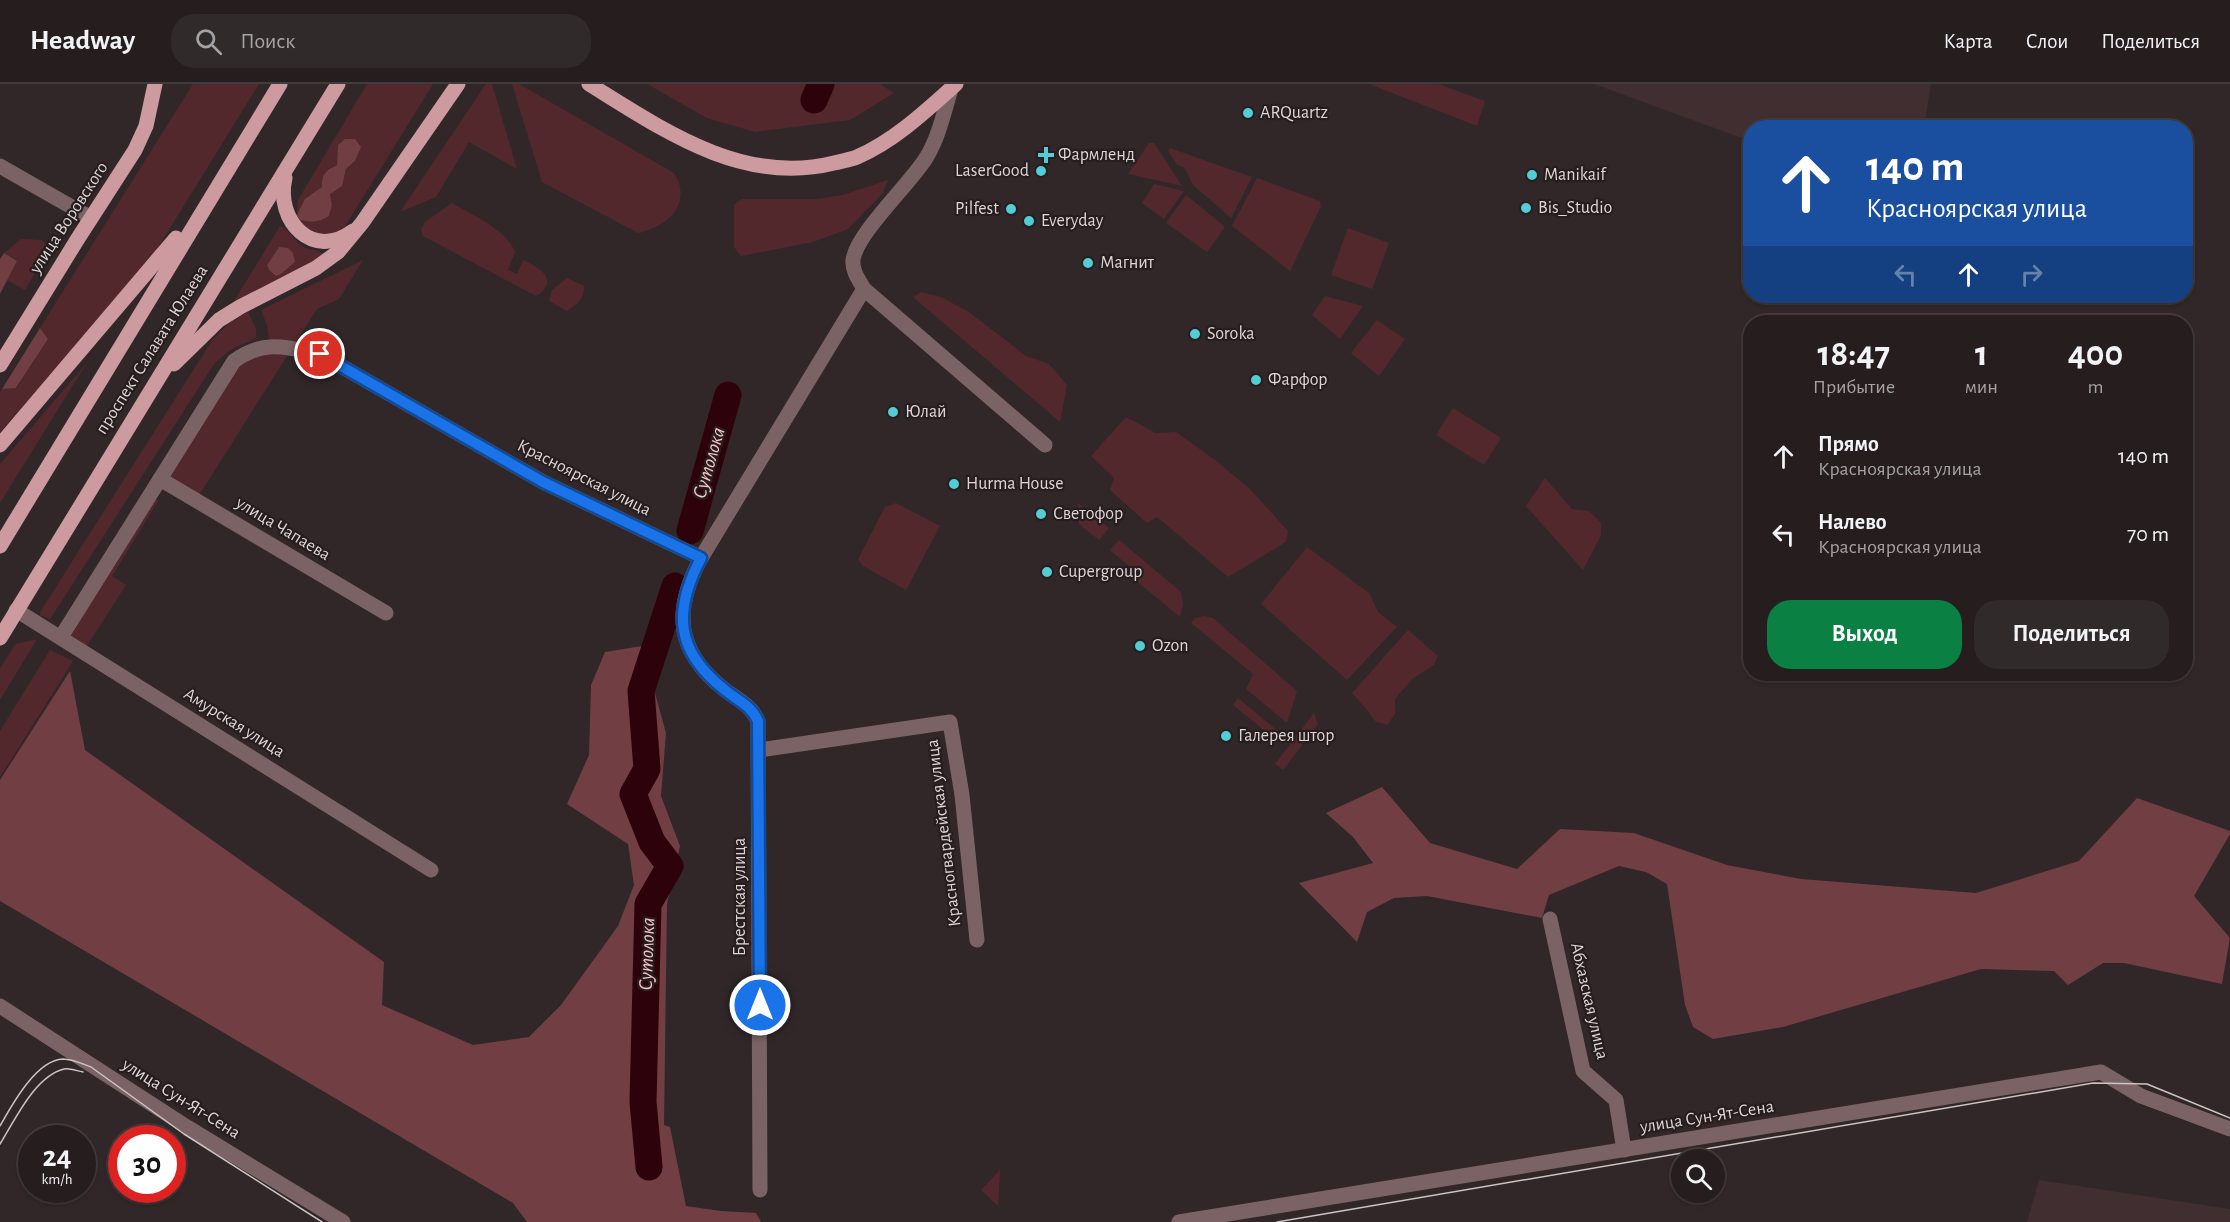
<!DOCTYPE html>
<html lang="ru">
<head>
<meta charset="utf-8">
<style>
	:root { --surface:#251d1e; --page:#312a2b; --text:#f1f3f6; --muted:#a3a2a4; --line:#423b3c; --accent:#0b8043 }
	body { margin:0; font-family:"Alegreya Sans",sans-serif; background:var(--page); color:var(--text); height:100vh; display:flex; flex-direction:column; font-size:22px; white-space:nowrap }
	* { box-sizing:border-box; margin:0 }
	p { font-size:20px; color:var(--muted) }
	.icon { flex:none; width:33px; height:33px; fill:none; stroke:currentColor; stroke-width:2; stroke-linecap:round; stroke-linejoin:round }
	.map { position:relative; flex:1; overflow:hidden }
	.panel { position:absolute; left:1743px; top:231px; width:450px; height:366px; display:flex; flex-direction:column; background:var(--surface); border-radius:24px; box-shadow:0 2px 4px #0004,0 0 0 2px var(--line) }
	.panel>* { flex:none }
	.top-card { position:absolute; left:1743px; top:36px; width:450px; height:183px; border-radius:24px; box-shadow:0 2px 4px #0004,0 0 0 2px var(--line); background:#1a4fa0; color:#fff; overflow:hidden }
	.controls { position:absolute; left:1671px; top:1065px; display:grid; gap:12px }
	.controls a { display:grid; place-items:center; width:54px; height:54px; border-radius:50%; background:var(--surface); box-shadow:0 2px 4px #0004,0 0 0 2px var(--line); font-size:30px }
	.speed { position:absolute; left:18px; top:1041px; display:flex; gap:12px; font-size:30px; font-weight:700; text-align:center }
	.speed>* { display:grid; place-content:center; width:78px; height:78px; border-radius:50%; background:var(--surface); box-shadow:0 2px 4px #0004,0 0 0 2px var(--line); line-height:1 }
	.speed small { font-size:15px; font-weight:400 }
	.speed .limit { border:9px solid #d22; background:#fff; color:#111 }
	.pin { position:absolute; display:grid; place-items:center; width:51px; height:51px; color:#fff; margin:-26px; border:3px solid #fff; border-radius:50%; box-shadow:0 2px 6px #0007 }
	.me { position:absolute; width:66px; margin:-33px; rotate:0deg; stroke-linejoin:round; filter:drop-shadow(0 0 4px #0008) }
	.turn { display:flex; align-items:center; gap:21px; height:126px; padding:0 24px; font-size:27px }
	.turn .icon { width:78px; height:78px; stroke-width:2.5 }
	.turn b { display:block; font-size:42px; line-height:51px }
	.lanes { display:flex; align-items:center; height:57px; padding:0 24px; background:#0003; justify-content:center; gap:30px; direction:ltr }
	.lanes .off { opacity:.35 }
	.eta { display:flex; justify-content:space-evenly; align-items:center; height:102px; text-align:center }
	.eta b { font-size:36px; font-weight:700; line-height:42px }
	.primary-button { display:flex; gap:12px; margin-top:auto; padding:12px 24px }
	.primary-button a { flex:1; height:69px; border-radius:24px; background:var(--accent); color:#fff; font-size:24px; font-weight:700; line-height:69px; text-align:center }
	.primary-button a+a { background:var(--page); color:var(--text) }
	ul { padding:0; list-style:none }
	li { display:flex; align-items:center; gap:18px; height:78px; padding:0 24px }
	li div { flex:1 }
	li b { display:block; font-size:22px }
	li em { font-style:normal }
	header { display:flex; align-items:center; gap:36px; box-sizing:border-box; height:84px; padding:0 30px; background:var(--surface); border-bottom:2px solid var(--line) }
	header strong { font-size:28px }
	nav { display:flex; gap:33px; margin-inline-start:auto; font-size:21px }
	.search { width:420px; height:54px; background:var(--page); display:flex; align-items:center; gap:15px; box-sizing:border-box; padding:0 21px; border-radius:24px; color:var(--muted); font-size:22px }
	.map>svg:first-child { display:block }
	.built { fill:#402e30 }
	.green { fill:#52282d; fill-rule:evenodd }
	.forest { fill:#703e43 }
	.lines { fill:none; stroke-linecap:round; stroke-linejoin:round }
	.river { stroke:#2d020b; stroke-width:27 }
	.minor { stroke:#7b6365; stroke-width:15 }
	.major { stroke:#cd9b9f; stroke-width:15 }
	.tram { stroke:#cbc4c5; stroke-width:1.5 }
	.route-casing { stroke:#114b97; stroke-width:15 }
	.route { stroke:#1a73e8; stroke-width:10 }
	.poi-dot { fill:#52ccd5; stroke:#271d1e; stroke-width:2 }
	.labels { text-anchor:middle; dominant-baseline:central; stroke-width:4.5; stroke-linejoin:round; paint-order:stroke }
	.poi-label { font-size:18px; fill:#ddd6d7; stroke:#271d1e; text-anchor:start }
	.street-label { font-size:18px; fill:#ddd6d7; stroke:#271d1e }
	.water-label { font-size:20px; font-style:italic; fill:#f7c3c7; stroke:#271d1e }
</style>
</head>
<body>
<header>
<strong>Headway</strong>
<div class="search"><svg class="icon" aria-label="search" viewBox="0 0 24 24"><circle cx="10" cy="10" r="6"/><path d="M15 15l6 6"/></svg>Поиск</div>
<nav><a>Карта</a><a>Слои</a><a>Поделиться</a></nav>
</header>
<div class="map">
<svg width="2230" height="1138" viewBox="0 0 2230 1138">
	<rect width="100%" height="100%" fill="#312728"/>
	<g class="built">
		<path d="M 1594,0 L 1931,0 L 1924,43 L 1750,44 L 1750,57 Z"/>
		<path d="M 2039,1096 L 2230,1125 L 2230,1138 L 2027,1138 Z"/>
	</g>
	<g class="green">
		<path d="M 193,0 L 259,0 L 146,183 L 0,348 L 0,308 L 2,305 L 17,304 L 48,255 L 40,244 Z"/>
		<path d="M 367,0 L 433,0 L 342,147 L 320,152 L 304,143 L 298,135 C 311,139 318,139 329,132 L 332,121 L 330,110 L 345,92 L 346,85 L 355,77 L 337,75 L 337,81 L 330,84 L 322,95 L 322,103 L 297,131 L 298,116 Z"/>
		<path d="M 486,0 L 492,0 L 517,85 L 469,58 L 436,113 L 400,128 Z"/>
		<path d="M 512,0 L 519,0 L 674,89 C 693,119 668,143 638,149 L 542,98 Z"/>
		<path d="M 647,0 L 880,0 L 894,9 L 850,36 L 755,48 L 707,34 Z"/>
		<path d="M 1369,0 L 1438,0 L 1485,17 L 1477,42 Z"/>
		<path d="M 1149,59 L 1154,59 L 1182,102 L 1128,90 Z"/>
		<path d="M 1170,64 L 1252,93 L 1231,134 L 1193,101 L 1184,83 L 1177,81 L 1168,67 Z"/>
		<path d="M 1257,94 L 1320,117 L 1321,122 L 1290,187 L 1232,142 Z"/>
		<path d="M 888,96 L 883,109 L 848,145 L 813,158 L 741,172 L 734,163 L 734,121 L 742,115 L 817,115 L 843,111 Z"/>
		<path d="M 1154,100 L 1184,107 L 1164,135 L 1142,119 Z"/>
		<path d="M 1186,111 L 1225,143 L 1207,168 L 1166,139 Z"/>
		<path d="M 452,119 C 473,132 505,144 515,168 L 508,186 L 517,190 L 523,176 C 539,183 561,196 536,212 L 423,152 L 421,145 L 425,138 Z"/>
		<path d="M 280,142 C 290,145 293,157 302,162 C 309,167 318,164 324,171 L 237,219 L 234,217 ZM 279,163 L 295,178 L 281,190 L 267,181 Z"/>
		<path d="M 1348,144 L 1389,159 L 1372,205 L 1331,191 Z"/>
		<path d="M 21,155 L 42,156 L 49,164 L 25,206 L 7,196 L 17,177 L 4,169 Z"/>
		<path d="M 363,176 L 339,215 L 317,225 L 296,258 L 269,255 L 267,241 L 261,226 Z"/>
		<path d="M 567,194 L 584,202 C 585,215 577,220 567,227 L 549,217 L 552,206 Z"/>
		<path d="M 921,208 L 941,213 L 969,228 L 1026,272 L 1049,280 L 1067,301 L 1060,338 L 913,213 Z"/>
		<path d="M 1325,212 L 1363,222 L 1340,255 L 1312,231 Z"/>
		<path d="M 248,228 L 256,245 L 256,254 L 230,266 L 214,280 L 54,529 L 50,535 L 40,531 L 42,525 L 213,255 L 228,240 Z"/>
		<path d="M 1377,236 L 1405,255 L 1379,292 L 1351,269 Z"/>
		<path d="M 266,267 L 287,272 L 198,413 L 167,394 L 237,280 Z"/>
		<path d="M 86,280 L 0,419 L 0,380 Z"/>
		<path d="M 1453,324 L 1501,354 L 1484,381 L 1436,351 Z"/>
		<path d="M 1126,333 L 1156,349 L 1176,348 L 1215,376 L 1250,405 L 1288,447 L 1286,458 L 1228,493 L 1157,433 L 1147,439 L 1110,406 L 1114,394 L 1091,372 Z"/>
		<path d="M 1545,394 L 1572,425 L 1589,427 L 1601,439 L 1601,451 L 1583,486 L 1526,422 Z"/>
		<path d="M 153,414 L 158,417 L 112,492 L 126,501 L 86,563 L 65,550 Z"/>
		<path d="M 896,419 L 940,442 L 906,506 L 863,482 L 858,475 L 885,423 Z"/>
		<path d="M 1078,419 L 1109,444 L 1099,456 L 1079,440 Z"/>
		<path d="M 1119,456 L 1181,508 L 1183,521 L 1180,533 L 1127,489 L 1131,484 L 1110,466 Z"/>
		<path d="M 1307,463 L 1369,509 L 1378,528 L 1397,543 L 1347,596 L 1261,520 Z"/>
		<path d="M 1204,532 L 1213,534 L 1297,607 L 1287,639 L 1246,605 L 1253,590 L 1191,539 L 1195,534 Z"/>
		<path d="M 1408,546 L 1438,572 L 1434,581 L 1412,595 L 1395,615 L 1395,630 L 1387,641 L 1375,637 L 1368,627 L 1352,609 Z"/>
		<path d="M 37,555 L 0,616 L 0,585 L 15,560 Z"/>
		<path d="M 50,566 L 73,577 L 0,693 L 0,647 Z"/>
		<path d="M 1238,614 L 1279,648 L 1276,656 L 1233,621 Z"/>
		<path d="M 1314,629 L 1318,640 L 1283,686 L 1275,680 Z"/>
		<path d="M 1000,1086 L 998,1122 L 981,1106 Z"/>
	</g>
	<g class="forest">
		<path d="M 345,55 L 355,55 L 361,63 L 355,77 L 346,85 L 342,102 L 330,110 L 332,121 L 329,132 C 318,139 311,139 298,135 L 297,131 L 305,115 L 322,103 C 321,91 326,86 337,81 L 338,61 Z"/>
		<path d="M 279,163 L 288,164 L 293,169 L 295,178 L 281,190 L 276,192 L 270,187 L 267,181 Z"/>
		<path d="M 4,169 L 17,177 L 0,210 L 0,175 Z"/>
		<path d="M 40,244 L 48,255 L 16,304 L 2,305 Z"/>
		<path d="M 642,562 L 666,649 L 661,712 L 680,762 L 667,820 L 664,1041 L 670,1043 L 686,1122 L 721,1127 L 756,1129 L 761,1138 L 527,1138 L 513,1119 L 0,817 L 0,696 L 70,587 L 85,666 L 384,878 L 382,921 L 473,961 L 529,953 L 561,921 L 618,842 L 634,801 L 628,760 L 567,720 L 589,671 L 591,601 L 605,568 Z"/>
		<path d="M 1382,703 L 1430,759 L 1517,785 L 1560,745 L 1634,749 L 1727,781 L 1801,795 L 1976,809 L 2079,777 L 2137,714 L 2230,747 L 2230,750 L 2194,812 L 2230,854 L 2222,900 L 2124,879 L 2103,879 L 2068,901 L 2054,887 L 1981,885 L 1783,943 L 1713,955 L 1693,943 L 1685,921 L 1667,800 L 1646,788 L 1619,782 L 1549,811 L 1542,834 L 1427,812 L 1394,814 L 1367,828 L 1357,858 L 1299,799 L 1373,779 L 1353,753 L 1326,729 Z"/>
	</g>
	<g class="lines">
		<g class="river">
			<path d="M 814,16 L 821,0"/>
			<path d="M 690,447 L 728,311"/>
			<path d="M 649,1083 L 643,1018 L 648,820 L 670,782 L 652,758 L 633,710 L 647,685 L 641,607 L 675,502"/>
		</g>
		<g class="minor">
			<path d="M 951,5 C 944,28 939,53 926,74 C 910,100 856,150 853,176 C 852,187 859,196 864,205 L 1045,361"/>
			<path d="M 0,82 L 91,134"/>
			<path d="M 160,395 L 386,529"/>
			<path d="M 701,474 L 864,205"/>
			<path d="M 16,526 L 431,786"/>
			<path d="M 61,553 L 234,277 C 264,255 286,263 320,270 L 543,398 L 701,474 C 673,526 675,567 725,606 C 738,616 751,621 758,637 L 760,1106"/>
			<path d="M 759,666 L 950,638 L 962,711 L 977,856"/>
			<path d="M 1550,835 L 1583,987 L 1616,1016 L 1624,1066"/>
			<path d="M 0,922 L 187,1043 L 343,1138"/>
			<path d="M 1179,1138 L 2101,988 L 2141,1012 L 2230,1045"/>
		</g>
		<g class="major">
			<path d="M 589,0 C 663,46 743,102 834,79 C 842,77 850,76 857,73 C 894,57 926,27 956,0"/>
			<path d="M 285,94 C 275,137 313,177 353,147"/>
			<path d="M 174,280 L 219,236 L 240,223 L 316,184 L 338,168 L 362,139 L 458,0"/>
			<path d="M 0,281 L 77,156 L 135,66 L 146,42 L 155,0"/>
			<path d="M 0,361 L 176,154"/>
			<path d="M 0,462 L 280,0"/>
			<path d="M 0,554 L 338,0"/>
		</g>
		<g class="tram">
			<path d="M 0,1042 C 12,1021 36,976 63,975 C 72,975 83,980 91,983 L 184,1050 L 322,1138"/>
			<path d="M 0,1060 C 15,1036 35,992 64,985 C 70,984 77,987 83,988"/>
			<path d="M 1277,1138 L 2093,999 L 2147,1000 L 2230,1034"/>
		</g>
	</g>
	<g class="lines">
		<g class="route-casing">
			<path id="route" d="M 320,270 L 543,398 L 701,474 C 673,527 675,567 725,606 C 738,617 751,621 758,637 L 760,921"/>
		</g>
		<use href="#route" class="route"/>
	</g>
	<g class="poi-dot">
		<circle cx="1248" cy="29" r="6"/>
		<path d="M1043 62h6v6h6v6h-6v6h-6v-6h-6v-6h6z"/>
		<circle cx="1041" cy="87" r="6"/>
		<circle cx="1532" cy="91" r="6"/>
		<circle cx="1526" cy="124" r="6"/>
		<circle cx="1011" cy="125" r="6"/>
		<circle cx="1029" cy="137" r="6"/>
		<circle cx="1088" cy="179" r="6"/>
		<circle cx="1195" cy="250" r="6"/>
		<circle cx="1256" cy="296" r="6"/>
		<circle cx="893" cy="328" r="6"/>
		<circle cx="954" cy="400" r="6"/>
		<circle cx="1041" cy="430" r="6"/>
		<circle cx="1047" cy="488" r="6"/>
		<circle cx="1140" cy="562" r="6"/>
		<circle cx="1226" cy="652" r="6"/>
	</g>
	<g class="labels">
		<g class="poi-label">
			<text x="1260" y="29">ARQuartz</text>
			<text x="1058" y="71">Фармленд</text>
			<text x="1029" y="87" text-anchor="end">LaserGood</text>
			<text x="1544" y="91">Manikaif</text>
			<text x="1538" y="124">Bis_Studio</text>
			<text x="999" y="125" text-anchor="end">Pilfest</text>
			<text x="1041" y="137">Everyday</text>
			<text x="1100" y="179">Магнит</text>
			<text x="1207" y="250">Soroka</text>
			<text x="1268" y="296">Фарфор</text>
			<text x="905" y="328">Юлай</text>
			<text x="966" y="400">Hurma House</text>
			<text x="1053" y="430">Светофор</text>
			<text x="1059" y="488">Cupergroup</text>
			<text x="1152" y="562">Ozon</text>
			<text x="1238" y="652">Галерея штор</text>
		</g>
		<g class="street-label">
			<text transform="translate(69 134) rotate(-57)">улица Воровского</text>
			<text transform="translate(152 266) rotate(-58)">проспект Салавата Юлаева</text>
			<text transform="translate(584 394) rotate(27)">Красноярская улица</text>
			<text transform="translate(283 445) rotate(31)">улица Чапаева</text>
			<text transform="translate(234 639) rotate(32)">Амурская улица</text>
			<text transform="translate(944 749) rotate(-97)">Красногвардейская улица</text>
			<text transform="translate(740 813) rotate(-90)">Брестская улица</text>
			<text transform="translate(1589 917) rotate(77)">Абхазская улица</text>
			<text transform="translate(181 1015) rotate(32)">улица Сун-Ят-Сена</text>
			<text transform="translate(1707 1033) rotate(-9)">улица Сун-Ят-Сена</text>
		</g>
		<g class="water-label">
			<text transform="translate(709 379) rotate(-74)">Сутолока</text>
			<text transform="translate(647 870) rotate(-88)">Сутолока</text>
		</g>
	</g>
</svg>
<div class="controls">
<a><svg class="icon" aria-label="search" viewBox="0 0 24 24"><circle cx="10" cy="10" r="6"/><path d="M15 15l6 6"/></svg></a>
</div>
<div class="speed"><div>24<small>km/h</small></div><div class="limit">30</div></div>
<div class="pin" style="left:320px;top:270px;background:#d93025"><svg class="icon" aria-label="arrive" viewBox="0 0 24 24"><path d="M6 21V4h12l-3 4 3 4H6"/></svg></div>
<svg class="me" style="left:760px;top:921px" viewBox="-20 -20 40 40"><circle r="17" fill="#1a73e8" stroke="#fff" stroke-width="3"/><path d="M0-11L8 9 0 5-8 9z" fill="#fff"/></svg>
<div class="top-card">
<div class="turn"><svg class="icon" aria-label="ahead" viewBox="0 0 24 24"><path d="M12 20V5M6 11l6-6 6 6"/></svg><div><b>140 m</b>Красноярская улица</div></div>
<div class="lanes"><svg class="icon off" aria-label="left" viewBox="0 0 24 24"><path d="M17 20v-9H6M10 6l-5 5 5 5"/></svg><svg class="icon" aria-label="ahead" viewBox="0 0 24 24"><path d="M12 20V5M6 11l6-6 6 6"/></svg><svg class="icon off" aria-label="right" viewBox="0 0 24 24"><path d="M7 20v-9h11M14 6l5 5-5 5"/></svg></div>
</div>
<section class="panel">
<div class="eta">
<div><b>18:47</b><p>Прибытие</p></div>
<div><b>1</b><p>мин</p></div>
<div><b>400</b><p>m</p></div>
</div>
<ul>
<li><svg class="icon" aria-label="ahead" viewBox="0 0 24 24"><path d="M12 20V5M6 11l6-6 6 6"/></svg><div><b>Прямо</b><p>Красноярская улица</p></div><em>140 m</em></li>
<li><svg class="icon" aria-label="left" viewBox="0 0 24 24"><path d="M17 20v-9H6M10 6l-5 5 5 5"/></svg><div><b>Налево</b><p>Красноярская улица</p></div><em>70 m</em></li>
</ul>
<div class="primary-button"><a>Выход</a><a>Поделиться</a></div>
</section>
</div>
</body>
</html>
